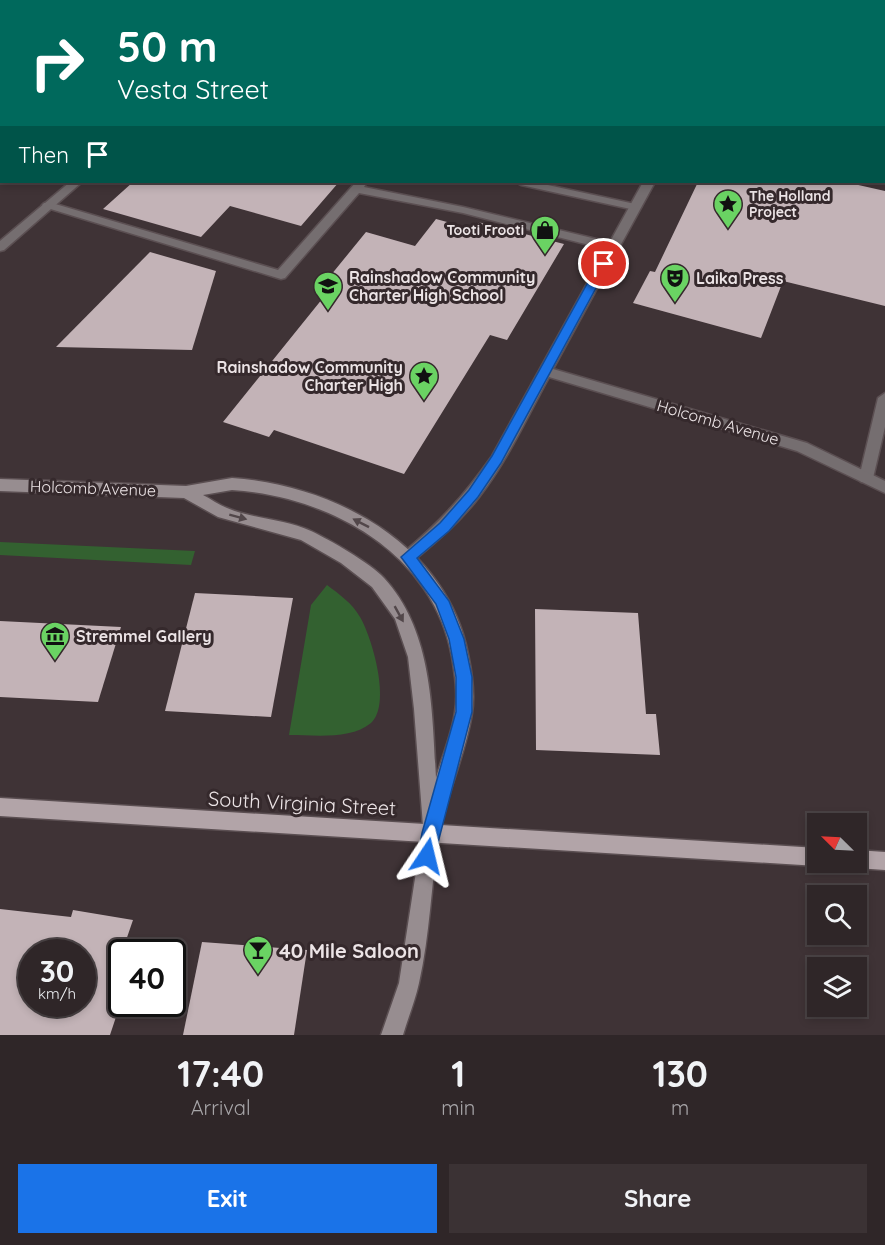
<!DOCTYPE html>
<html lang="en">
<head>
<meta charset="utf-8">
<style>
	:root { --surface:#2f2628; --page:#3b3234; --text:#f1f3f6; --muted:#a7a5a8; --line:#4a4345; --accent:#1a73e8 }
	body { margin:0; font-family:Quicksand,sans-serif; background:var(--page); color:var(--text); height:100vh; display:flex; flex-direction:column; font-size:22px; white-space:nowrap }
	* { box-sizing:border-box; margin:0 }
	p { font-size:20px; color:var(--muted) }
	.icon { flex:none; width:33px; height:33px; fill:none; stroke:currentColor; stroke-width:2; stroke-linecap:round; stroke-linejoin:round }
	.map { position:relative; height:1035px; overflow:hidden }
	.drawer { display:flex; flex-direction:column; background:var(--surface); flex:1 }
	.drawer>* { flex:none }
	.guide { position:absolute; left:0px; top:0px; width:885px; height:183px; box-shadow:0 3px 9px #0003,0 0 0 2px var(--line); background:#00695c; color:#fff; overflow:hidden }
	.needle { width:39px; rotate:294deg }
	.tools { position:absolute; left:807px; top:813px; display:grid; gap:12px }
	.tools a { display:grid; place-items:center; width:60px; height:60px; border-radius:0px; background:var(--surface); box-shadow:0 3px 9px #0003,0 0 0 2px var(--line); font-size:30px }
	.speed { position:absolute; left:18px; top:939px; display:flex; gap:12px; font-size:30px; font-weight:700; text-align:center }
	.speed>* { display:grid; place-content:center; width:78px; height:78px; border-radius:50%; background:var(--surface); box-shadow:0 3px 9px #0003,0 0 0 2px var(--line); line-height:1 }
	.speed small { font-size:15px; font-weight:400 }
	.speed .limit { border:3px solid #111; border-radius:9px; background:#fff; color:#111 }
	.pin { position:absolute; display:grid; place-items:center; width:51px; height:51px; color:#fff; margin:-26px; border:3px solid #fff; border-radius:50%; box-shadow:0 2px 6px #0007 }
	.me { position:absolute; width:66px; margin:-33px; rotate:10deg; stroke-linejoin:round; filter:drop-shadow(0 0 4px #0008) }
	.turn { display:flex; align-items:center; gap:21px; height:126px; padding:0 18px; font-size:27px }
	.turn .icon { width:78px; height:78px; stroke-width:2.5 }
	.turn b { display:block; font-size:42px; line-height:51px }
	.then { display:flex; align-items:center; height:57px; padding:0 18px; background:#0003; gap:12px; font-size:22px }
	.eta { display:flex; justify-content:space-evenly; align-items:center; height:102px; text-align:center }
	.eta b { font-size:36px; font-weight:700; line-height:42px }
	.primary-button { display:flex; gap:12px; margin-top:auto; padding:12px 18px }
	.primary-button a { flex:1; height:69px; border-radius:0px; background:var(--accent); color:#fff; font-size:24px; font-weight:700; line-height:69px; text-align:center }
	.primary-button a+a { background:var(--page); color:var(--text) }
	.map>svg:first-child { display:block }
	.green { fill:#336130 }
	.building { fill:#c3b3b7; fill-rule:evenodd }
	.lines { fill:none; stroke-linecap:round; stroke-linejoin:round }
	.lane-casing { stroke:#5b4f52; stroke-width:3 }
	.street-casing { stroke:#5b4f52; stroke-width:3 }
	.secondary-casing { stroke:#5b4f52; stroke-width:3 }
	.primary-casing { stroke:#5b4f52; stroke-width:3 }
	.lane { fill:#756e70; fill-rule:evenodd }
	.street { fill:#756e70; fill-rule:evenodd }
	.secondary { fill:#978d90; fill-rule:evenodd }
	.primary { fill:#b2a4a8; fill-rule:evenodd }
	.oneway { fill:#52474a }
	.route { fill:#1a73e8; stroke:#114b97; stroke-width:1.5 }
	.labels { text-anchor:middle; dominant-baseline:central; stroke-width:6; stroke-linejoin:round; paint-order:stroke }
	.far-poi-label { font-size:14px; font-weight:bold; fill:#ece4e6; stroke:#35292c; text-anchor:start }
	.poi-label { font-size:16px; font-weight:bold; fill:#ece4e6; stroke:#35292c; text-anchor:start }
	.street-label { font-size:16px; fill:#ece4e6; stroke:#35292c }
	.near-street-label { font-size:20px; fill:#ece4e6; stroke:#35292c }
	.near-poi-label { font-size:20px; font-weight:bold; fill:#ece4e6; stroke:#35292c; text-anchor:start }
</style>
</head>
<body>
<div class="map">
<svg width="885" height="1035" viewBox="0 0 885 1035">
	<rect width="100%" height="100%" fill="#3f3336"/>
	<g class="green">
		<path d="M 0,542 L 195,551 L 191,565 L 0,555 Z"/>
		<path d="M 327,585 C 339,594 352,603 360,617 C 372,637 392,705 371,723 C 351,740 314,735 289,735 L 311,605 Z"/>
	</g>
	<g class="building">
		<path d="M 133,182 L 339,182 L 301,226 L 230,206 L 201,237 L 103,209 Z"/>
		<path d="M 698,182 L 845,182 L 885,191 L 885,306 L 783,281 L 761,338 L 633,303 L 650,271 L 655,272 Z"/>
		<path d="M 436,219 L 473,229 L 478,222 L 564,244 L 507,340 L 490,335 L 404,474 L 274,430 L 269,437 L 223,422 L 331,288 L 322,286 L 366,232 L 415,246 Z"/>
		<path d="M 150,252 L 216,271 L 192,350 L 56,347 Z"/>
		<path d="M 195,593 L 293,598 L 271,717 L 165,711 Z"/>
		<path d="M 535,609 L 638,613 L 646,714 L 656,714 L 660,755 L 536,750 Z"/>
		<path d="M 0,621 L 121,627 L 98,702 L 0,697 Z"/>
		<path d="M 0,909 L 71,917 L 73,910 L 133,920 L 122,952 L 122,999 L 110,1035 L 0,1035 ZM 32,952 L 82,952 L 82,1004 L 32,1004 Z"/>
		<path d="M 202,942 L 307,950 L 294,1035 L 183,1035 Z"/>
	</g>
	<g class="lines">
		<g class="lane-casing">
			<g id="lane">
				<path d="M 48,0 L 58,0 L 47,2 Z"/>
				<path d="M 2,32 L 2,38 L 0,39 L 0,33 Z"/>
				<path d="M 356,182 L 367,182 L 364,187 L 463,207 L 617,244 L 619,247 L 613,251 L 463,213 L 359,193 L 285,278 L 281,279 L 44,207 L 42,205 L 44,203 L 52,203 L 278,270 Z"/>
				<path d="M 515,182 L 534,182 L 635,204 L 641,207 L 635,210 L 521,185 Z"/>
				<path d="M 885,393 L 885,427 L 873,478 L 871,482 L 861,482 L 859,478 L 878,398 Z"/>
			</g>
		</g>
		<g class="street-casing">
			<g id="street">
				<path d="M 462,0 L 470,0 L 461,2 Z"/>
				<path d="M 70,182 L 82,182 L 4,250 L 0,251 L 0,241 Z"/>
				<path d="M 643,182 L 655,182 L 553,369 L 807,443 L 885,481 L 885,493 L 797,451 L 549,377 C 527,417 508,460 479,497 C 460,522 437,541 413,561 L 408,563 L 403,561 L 400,557 L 403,553 C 441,521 463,497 492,456 Z"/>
			</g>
		</g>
		<g class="secondary-casing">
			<g id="secondary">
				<path d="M 157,0 L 176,0 L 175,2 Z"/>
				<path d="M 186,0 L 207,0 L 208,2 L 187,2 Z"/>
				<rect x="884" y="156" width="1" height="6"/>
				<path d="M 232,478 C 335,485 447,545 468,654 C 472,673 475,694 472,713 C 466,754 446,794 439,835 C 431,884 430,935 419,983 C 415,1001 408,1018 403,1035 L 381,1035 L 399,983 L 423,826 L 414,709 L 408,657 L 395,619 L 372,587 L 341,563 L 301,540 L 218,517 L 184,498 L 0,491 L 0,479 L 186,486 ZM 232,490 C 330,496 434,554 452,657 C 455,675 458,694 455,712 C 452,734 442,757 436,778 C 432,711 433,631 384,578 C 370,563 330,540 311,531 C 285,519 253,519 227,508 C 219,505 211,499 203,495 Z"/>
			</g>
		</g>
		<g class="primary-casing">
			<g id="primary">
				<path d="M 0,798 L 818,848 L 818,862 L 825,862 L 818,866 L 0,816 Z"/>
				<path d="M 856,850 L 885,852 L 885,870 L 856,868 L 849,866 L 848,862 L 856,862 Z"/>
			</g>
		</g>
		<use href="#lane" class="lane"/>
		<use href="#street" class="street"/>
		<use href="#secondary" class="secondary"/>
		<use href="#primary" class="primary"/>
	</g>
	<defs><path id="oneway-solid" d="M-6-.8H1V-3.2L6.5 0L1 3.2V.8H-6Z" transform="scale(1.5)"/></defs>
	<g class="oneway">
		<use href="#oneway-solid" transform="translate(238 517) rotate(15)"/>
		<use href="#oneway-solid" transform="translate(361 523) rotate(-153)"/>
		<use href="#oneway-solid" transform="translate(399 614) rotate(61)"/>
	</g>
	<path class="route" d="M 604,261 L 609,264 L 501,463 L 478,497 L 449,531 L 417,558 L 449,601 L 464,639 L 472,677 L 472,712 L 433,862 L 427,864 L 421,862 L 418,856 L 422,833 L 456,712 L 456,677 L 449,639 L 436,604 L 401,557 L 440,523 L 469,490 L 492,456 L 598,264 Z"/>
	<defs>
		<g id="sight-pin" transform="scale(1.5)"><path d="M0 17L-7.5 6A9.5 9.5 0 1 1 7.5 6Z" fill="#6ad363" stroke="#35292c"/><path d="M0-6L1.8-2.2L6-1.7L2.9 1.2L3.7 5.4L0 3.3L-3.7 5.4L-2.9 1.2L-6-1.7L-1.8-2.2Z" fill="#111"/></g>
		<g id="shop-pin" transform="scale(1.5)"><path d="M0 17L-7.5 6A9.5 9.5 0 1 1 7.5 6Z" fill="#6ad363" stroke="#35292c"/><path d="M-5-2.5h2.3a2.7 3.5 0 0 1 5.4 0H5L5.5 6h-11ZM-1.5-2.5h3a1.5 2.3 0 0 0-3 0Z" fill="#111"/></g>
		<g id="theatre-pin" transform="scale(1.5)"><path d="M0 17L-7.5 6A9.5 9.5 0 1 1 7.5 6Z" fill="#6ad363" stroke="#35292c"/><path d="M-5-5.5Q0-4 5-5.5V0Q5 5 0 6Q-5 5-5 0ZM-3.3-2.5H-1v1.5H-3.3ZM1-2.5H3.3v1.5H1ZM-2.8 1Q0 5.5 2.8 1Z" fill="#111"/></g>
		<g id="school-pin" transform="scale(1.5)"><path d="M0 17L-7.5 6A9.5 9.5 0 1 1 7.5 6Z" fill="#6ad363" stroke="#35292c"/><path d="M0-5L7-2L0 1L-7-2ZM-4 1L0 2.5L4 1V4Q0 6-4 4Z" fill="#111"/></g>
		<g id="museum-pin" transform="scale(1.5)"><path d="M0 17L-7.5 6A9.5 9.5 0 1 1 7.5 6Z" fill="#6ad363" stroke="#35292c"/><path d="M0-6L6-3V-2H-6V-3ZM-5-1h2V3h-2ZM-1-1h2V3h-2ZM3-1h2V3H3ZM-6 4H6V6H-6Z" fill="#111"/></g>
		<g id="bar-pin" transform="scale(1.5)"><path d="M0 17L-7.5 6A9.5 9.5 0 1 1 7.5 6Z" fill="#6ad363" stroke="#35292c"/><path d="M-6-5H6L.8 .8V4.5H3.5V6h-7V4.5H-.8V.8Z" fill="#111"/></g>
	</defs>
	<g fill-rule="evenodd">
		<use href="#sight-pin" x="728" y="204"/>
		<use href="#shop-pin" x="545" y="230"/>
		<use href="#theatre-pin" x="675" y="278"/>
		<use href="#school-pin" x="328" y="286"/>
		<use href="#sight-pin" x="424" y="376"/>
		<use href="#museum-pin" x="55" y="636"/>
		<use href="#bar-pin" x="258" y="950"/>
	</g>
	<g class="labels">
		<g class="far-poi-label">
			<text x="749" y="196">The Holland<tspan x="749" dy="16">Project</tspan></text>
			<text x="524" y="230" text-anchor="end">Tooti Frooti</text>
		</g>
		<g class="poi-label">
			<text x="349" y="277">Rainshadow Community<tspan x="349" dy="18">Charter High School</tspan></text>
			<text x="696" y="278">Laika Press</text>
			<text x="403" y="367" text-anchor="end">Rainshadow Community<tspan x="403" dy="18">Charter High</tspan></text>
			<text x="76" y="636">Stremmel Gallery</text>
		</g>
		<g class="street-label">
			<text transform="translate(718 422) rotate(16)">Holcomb Avenue</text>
			<text transform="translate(93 488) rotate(2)">Holcomb Avenue</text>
		</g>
		<g class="near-street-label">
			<text transform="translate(302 803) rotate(3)">South Virginia Street</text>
		</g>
		<g class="near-poi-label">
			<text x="279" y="950">40 Mile Saloon</text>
		</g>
	</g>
</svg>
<div class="tools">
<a><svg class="needle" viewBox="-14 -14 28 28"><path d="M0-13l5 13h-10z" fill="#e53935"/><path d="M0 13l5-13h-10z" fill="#a7a5a8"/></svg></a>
<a><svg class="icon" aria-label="search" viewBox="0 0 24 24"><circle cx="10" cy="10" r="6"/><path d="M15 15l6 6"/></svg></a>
<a><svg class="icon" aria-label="layers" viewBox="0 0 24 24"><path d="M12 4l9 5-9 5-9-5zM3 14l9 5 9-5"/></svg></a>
</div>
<div class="speed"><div>30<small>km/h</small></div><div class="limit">40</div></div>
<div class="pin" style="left:604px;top:264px;background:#d93025"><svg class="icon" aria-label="arrive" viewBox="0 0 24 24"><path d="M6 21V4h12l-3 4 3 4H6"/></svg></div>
<svg class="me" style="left:427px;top:856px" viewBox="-20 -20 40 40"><path d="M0-17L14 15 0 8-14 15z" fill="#1a73e8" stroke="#fff" stroke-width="4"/></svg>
<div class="guide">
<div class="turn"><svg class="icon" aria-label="right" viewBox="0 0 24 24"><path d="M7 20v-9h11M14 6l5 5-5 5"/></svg><div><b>50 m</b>Vesta Street</div></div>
<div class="then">Then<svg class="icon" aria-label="arrive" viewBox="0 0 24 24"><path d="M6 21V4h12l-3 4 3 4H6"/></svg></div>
</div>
</div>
<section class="drawer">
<div class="eta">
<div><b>17:40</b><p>Arrival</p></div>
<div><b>1</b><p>min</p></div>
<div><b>130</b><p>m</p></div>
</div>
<div class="primary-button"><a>Exit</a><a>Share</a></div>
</section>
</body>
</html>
